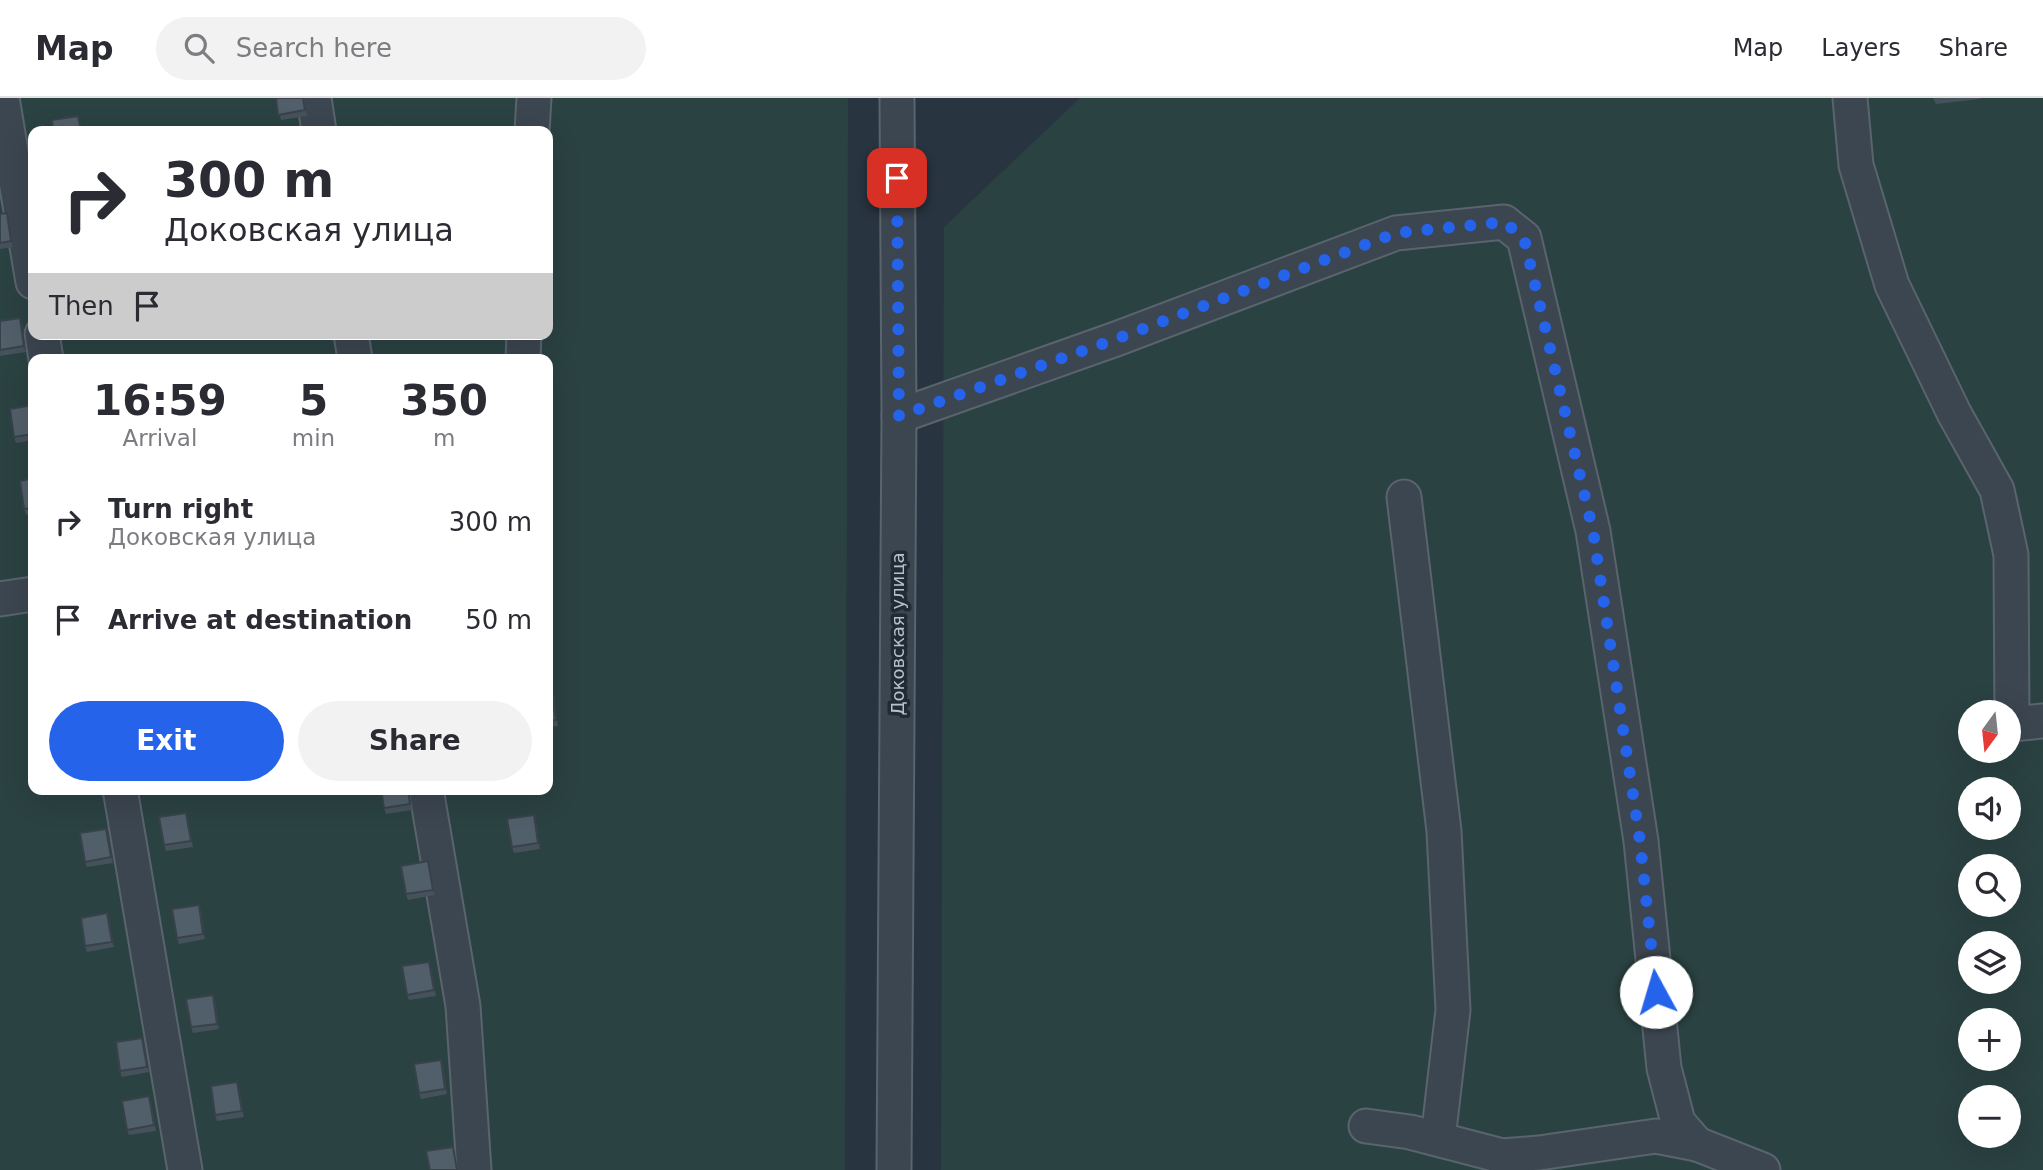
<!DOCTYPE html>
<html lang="en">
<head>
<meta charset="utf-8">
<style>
	:root { --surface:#fff; --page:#f2f2f3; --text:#2b2b33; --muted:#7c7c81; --line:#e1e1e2; --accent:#2563eb }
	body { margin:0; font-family:"DejaVu Sans",sans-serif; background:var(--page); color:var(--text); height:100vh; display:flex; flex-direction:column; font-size:26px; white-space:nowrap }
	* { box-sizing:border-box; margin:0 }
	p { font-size:23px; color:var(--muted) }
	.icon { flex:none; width:38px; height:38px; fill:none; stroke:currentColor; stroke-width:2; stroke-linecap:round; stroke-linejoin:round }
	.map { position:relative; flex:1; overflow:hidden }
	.side { position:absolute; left:28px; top:256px; width:525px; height:441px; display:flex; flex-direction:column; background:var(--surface); border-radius:14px; box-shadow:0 7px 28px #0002 }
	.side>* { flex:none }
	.banner { position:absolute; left:28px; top:28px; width:525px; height:214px; border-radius:14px; box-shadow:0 7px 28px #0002; background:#fff; color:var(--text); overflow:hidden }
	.needle { width:46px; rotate:195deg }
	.buttons { position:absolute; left:1958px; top:602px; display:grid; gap:14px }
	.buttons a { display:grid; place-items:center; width:63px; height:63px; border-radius:50%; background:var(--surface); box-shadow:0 7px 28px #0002; font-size:35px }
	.pin { position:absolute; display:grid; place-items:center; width:60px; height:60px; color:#fff; margin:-30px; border-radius:14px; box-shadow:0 4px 10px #0006 }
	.me { position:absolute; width:77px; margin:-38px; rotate:354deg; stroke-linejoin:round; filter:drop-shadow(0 0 5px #0008) }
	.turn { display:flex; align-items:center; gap:24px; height:147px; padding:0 21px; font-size:32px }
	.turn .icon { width:91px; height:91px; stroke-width:2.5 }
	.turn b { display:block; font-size:49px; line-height:60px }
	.then { display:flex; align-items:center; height:66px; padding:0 21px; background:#0003; gap:14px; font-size:26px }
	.eta { display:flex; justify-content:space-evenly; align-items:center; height:119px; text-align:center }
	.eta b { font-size:42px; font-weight:800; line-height:49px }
	.button { display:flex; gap:14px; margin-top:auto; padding:14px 21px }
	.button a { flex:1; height:80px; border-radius:42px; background:var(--accent); color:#fff; font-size:28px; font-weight:800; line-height:80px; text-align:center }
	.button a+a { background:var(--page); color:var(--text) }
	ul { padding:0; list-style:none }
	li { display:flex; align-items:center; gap:21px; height:98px; padding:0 21px }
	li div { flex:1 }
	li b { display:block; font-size:26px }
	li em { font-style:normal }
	header { display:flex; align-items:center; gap:42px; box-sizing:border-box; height:98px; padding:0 35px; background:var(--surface); border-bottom:2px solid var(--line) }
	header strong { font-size:33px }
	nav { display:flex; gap:38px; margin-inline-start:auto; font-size:24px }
	.search { width:490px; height:63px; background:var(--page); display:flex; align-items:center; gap:18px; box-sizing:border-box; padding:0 24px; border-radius:38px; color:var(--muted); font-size:26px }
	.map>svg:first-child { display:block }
	.green { fill:#2b4242; fill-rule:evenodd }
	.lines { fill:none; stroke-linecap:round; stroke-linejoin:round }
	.minor-casing { stroke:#59646d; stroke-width:37 }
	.minor { stroke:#3c4650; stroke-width:33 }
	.wall { fill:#46525b }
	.shaded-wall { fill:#39424a }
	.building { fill:#515f6a; stroke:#39424a; stroke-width:2 }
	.route { stroke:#2563eb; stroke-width:12; stroke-dasharray:0 21.6 }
	.labels { text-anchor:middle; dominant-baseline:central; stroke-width:7; stroke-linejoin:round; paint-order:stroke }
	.street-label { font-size:18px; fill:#b8c1ca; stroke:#202b35 }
</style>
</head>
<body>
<header>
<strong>Map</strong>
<div class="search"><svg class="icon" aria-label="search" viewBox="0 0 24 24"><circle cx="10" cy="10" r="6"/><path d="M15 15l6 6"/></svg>Search here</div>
<nav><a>Map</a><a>Layers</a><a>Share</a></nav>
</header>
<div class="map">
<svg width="2043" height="1072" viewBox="0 0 2043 1072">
	<rect width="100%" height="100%" fill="#283440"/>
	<g class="green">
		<path d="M 0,0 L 848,0 L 845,1072 L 0,1072 ZM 33,33 L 548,33 L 548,236 L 33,236 ZM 33,261 L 548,261 L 548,691 L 33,691 Z"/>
		<path d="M 1080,0 L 2043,0 L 2043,1072 L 941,1072 L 944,129 ZM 1970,614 L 2009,614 L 2009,653 L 1970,653 ZM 1970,691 L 2009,691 L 2009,730 L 1970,730 ZM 1970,768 L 2009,768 L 2009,807 L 1970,807 ZM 1970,845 L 2009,845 L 2009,884 L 1970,884 ZM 1970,922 L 2009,922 L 2009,961 L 1970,961 ZM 1970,999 L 2009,999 L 2009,1038 L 1970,1038 Z"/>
	</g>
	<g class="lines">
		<g class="minor-casing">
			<g id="minor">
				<path d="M 2,0 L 33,184"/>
				<path d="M 314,0 L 319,33"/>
				<path d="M 1850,0 L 1856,67 L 1892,187 L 1954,315 L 1997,392 L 2011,457 L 2012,626 L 2043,623"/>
				<path d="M 532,33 L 534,0"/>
				<path d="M 42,236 L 46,261"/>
				<path d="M 351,236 L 355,261"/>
				<path d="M 523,261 L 524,236"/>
				<path d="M 899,318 L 1116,241 L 1396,135 L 1504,124 L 1524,140 L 1593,433 L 1641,743 L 1664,970 L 1678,1024 L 1697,1046 L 1763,1072"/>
				<path d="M 1404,399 L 1444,733 L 1453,912 L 1438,1041"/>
				<path d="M 0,501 L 33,496"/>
				<path d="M 120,691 L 185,1072"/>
				<path d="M 426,691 L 463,908 L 474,1072"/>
				<path d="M 1366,1028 L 1410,1034 L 1502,1058 L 1539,1055 L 1656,1038 L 1697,1046"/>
				<path d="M 894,1072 L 899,318 L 897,0"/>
			</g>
		</g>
		<use href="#minor" class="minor"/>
	</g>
	<g class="wall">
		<path d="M 276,0 L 304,0 L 307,18 L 281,22 Z"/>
		<path d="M 1933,0 L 1980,0 L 1980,1 L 1936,6 Z"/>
		<path d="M 7,115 L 9,121 L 13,149 L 0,151 L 0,116 Z"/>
		<path d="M 0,223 L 22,226 L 26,254 L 0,258 Z"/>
		<path d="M 84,236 L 100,236 L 85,239 Z"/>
		<path d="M 33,307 L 33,342 L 16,345 L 14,339 Z"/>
		<path d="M 33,380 L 33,416 L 26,417 L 24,411 Z"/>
		<path d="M 548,594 L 554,599 L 558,628 L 548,629 Z"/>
		<path d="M 409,691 L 412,712 L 386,716 L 384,710 Z"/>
		<path d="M 534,717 L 536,723 L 540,751 L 514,755 L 512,749 Z"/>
		<path d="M 188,721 L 193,749 L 166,753 L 164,747 Z"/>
		<path d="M 106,731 L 109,737 L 113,765 L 87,769 L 85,764 Z"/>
		<path d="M 428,763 L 430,769 L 435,797 L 408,802 L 406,796 Z"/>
		<path d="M 199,807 L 201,813 L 205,841 L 179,846 L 177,840 Z"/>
		<path d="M 109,821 L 114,849 L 87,854 L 85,848 Z"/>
		<path d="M 431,870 L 436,898 L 409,902 L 407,897 Z"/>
		<path d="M 213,897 L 215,902 L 219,931 L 193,935 L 191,929 Z"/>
		<path d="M 142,940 L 144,946 L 149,974 L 122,979 L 120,973 Z"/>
		<path d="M 443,968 L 447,996 L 421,1001 L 419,995 Z"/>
		<path d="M 237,984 L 239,990 L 244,1019 L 217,1023 L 215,1017 Z"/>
		<path d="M 149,998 L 151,1004 L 156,1033 L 129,1037 L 127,1032 Z"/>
	</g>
	<g class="shaded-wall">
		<path d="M 7,115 L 9,121 L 13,149 L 11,143 Z"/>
		<path d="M 20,220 L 22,226 L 26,254 L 24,248 Z"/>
		<path d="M 551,593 L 554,599 L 558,628 L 556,622 Z"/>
		<path d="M 186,715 L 188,721 L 193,749 L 191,743 Z"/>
		<path d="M 534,717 L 536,723 L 540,751 L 538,745 Z"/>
		<path d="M 106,731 L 109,737 L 113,765 L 111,759 Z"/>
		<path d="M 428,763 L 430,769 L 435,797 L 433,792 Z"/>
		<path d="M 199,807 L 201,813 L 205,841 L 203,836 Z"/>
		<path d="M 107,815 L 109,821 L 114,849 L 112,844 Z"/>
		<path d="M 429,864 L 431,870 L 436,898 L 434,892 Z"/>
		<path d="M 213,897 L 215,902 L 219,931 L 217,926 Z"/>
		<path d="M 142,940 L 144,946 L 149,974 L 147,969 Z"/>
		<path d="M 441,962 L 443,968 L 447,996 L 445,991 Z"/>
		<path d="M 237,984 L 239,990 L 244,1019 L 242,1013 Z"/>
		<path d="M 149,998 L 151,1004 L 156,1033 L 154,1027 Z"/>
	</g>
	<g class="building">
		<path d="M 276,0 L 303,0 L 305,12 L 278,17 Z"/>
		<path d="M 78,18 L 81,33 L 53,33 L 52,22 Z"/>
		<path d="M 387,28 L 388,33 L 361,33 Z"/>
		<path d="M 501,29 L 501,33 L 475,33 Z"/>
		<path d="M 7,115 L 11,143 L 0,145 L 0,116 Z"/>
		<path d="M 20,220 L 24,248 L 0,252 L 0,223 Z"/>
		<path d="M 343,258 L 343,261 L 323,261 Z"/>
		<path d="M 33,307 L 33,336 L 14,339 L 10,311 Z"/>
		<path d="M 33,380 L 33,410 L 24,411 L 20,383 Z"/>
		<path d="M 551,593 L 556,622 L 548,623 L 548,594 Z"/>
		<path d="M 381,691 L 408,691 L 410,706 L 384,710 Z"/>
		<path d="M 186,715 L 191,743 L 164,747 L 159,719 Z"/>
		<path d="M 534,717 L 538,745 L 512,749 L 507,721 Z"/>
		<path d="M 106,731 L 111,759 L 85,764 L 80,735 Z"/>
		<path d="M 428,763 L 433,792 L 406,796 L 401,768 Z"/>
		<path d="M 199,807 L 203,836 L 177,840 L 172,811 Z"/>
		<path d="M 107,815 L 112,844 L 85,848 L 81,820 Z"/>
		<path d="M 429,864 L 434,892 L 407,897 L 402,868 Z"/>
		<path d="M 213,897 L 217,926 L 191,929 L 186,901 Z"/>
		<path d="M 142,940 L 147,969 L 120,973 L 116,944 Z"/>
		<path d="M 441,962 L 445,991 L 419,995 L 414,966 Z"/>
		<path d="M 237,984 L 242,1013 L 215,1017 L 211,988 Z"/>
		<path d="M 149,998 L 154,1027 L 127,1032 L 122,1003 Z"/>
		<path d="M 453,1049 L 457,1072 L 430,1072 L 426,1053 Z"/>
	</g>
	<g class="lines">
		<path class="route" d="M 897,80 L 899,318 L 1116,241 L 1396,135 L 1504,124 L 1524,140 L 1593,433 L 1640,743 L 1656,894"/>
	</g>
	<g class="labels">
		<g class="street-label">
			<text transform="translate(897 536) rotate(-90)">Доковская улица</text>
		</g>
	</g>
</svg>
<div class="buttons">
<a><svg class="needle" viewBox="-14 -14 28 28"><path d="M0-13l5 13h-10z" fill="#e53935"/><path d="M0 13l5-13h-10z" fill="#7c7c81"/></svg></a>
<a><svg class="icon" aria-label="sound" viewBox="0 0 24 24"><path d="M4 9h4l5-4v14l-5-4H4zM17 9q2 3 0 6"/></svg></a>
<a><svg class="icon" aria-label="search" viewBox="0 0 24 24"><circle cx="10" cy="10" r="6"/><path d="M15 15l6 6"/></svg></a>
<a><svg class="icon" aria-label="layers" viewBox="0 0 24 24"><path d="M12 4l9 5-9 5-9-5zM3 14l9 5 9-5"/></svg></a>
<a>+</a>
<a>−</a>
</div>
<div class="pin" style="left:897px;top:80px;background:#d93025"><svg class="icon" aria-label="arrive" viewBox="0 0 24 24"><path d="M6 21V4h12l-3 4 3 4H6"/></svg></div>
<svg class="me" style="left:1656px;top:894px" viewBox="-20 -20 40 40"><circle r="19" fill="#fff"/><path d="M0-13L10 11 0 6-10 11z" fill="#2563eb"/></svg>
<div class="banner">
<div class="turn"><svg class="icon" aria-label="right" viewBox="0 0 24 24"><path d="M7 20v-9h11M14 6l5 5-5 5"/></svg><div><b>300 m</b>Доковская улица</div></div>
<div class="then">Then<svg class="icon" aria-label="arrive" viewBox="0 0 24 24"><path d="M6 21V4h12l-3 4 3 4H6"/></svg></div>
</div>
<section class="side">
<div class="eta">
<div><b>16:59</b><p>Arrival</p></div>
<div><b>5</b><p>min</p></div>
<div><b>350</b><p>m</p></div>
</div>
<ul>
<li><svg class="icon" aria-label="right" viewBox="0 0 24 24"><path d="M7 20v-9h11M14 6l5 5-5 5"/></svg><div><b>Turn right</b><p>Доковская улица</p></div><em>300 m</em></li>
<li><svg class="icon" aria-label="arrive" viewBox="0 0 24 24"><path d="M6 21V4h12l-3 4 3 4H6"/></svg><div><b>Arrive at destination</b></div><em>50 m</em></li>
</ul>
<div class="button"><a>Exit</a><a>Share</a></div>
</section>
</div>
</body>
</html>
